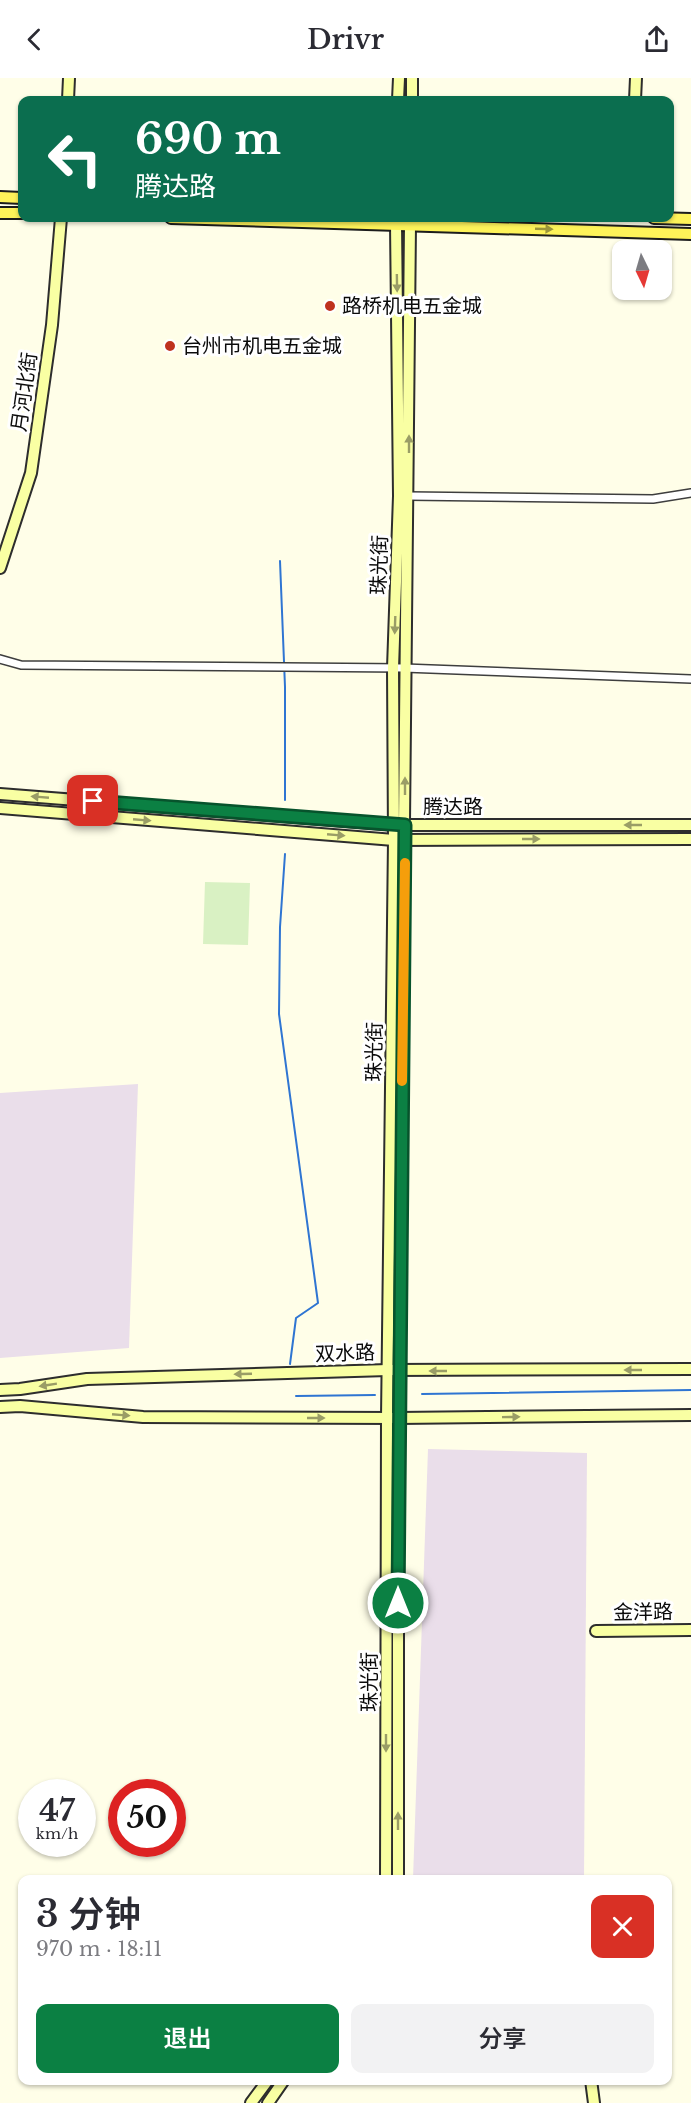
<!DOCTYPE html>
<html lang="zh">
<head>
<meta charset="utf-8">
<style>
	:root { --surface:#fff; --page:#f2f2f3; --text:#2b2b33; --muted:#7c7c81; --accent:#0b8043 }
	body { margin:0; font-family:"Libre Baskerville","Noto Sans SC",serif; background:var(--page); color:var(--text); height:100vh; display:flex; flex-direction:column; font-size:22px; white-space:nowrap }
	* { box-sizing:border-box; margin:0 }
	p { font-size:20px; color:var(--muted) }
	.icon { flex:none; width:33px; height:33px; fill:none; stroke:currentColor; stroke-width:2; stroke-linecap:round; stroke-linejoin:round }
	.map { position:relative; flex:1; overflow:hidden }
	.drawer { position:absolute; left:18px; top:1797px; width:654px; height:210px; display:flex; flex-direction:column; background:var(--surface); border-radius:12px; box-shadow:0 2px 4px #0004 }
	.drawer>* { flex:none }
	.hud { position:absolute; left:18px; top:18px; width:656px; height:126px; border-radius:12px; box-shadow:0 2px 4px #0004; background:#0b6e4f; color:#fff; overflow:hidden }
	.needle { width:39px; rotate:175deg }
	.tools { position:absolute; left:612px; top:162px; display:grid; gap:12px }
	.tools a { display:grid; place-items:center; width:60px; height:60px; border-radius:12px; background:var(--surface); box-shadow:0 2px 4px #0004; font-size:30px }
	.speed { position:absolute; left:18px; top:1701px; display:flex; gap:12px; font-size:30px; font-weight:700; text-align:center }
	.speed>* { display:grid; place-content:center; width:78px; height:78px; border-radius:50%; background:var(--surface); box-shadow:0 2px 4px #0004; line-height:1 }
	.speed small { font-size:15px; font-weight:400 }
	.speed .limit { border:9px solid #d22; background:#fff; color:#111 }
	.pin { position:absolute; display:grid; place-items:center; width:51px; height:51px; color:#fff; margin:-26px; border-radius:12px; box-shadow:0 3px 9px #0006 }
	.me { position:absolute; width:66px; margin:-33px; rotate:0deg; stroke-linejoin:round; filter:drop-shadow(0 0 4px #0008) }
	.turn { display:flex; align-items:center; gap:21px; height:126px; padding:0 18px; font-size:27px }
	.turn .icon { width:78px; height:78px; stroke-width:2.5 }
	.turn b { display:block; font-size:42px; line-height:51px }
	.round { display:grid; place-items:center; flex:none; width:63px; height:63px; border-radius:12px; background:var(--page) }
	.summary { display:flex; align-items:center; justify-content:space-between; height:102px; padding:0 18px }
	h1 { font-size:36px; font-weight:600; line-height:45px }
	.primary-button { display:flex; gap:12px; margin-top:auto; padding:12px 18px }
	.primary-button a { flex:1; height:69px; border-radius:12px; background:var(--accent); color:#fff; font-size:24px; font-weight:600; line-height:69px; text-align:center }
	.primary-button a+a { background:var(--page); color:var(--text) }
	header { display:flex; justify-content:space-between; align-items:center; height:78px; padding:0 18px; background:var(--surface); font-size:27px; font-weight:600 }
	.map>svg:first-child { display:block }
	.industrial { fill:#eadeea }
	.pitch { fill:#d9f1c3 }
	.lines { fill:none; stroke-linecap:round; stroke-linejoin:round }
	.stream { stroke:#2f75d2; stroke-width:2 }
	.street-casing { stroke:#3e3e3e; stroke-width:10 }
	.secondary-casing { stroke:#2d2d2d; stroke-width:14 }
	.primary-casing { stroke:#1c1c1c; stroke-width:14 }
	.street { stroke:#fff; stroke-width:7 }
	.secondary { stroke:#f9ffa3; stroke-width:10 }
	.primary { stroke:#fef359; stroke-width:10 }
	.oneway { fill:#9d963a }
	.oneway2 { fill:#9a9d66 }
	.route-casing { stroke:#07532c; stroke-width:15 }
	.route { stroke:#0b8043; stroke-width:10 }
	.slow { stroke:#f59e0b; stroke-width:10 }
	.poi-dot { fill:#bf321e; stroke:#fff; stroke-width:2 }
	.labels { text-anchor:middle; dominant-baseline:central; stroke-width:6; stroke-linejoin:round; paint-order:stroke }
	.poi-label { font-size:20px; fill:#0b0b0b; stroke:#fff; text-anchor:start }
	.street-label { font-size:20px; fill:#0b0b0b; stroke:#fff }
</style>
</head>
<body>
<header><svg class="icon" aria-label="back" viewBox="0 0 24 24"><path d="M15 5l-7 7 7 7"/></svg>Drivr<svg class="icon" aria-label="share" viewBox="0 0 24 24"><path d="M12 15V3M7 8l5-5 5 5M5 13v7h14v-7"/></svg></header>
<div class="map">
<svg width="691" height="2025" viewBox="0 0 691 2025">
	<rect width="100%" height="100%" fill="#fffee8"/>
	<g class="industrial">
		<path d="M 138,1006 L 129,1270 L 0,1280 L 0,1015 Z"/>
		<path d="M 428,1371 L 587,1375 L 584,1801 L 413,1801 Z"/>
	</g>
	<path class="pitch" d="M 205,804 L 250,805 L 248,867 L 203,866 Z"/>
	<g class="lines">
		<g class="stream">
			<path d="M 280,483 L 285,609 L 285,722"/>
			<path d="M 285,776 L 280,849 L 279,936 L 318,1225 L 296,1240 L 290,1286"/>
			<path d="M 422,1316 L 691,1312"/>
			<path d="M 296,1318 L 375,1317"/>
		</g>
		<g class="street-casing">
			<g id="street">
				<path d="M 408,418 L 653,421 L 691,415"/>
				<path d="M 0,581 L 21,587 L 404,590 L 691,601"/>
			</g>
		</g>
		<g class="secondary-casing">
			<g id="secondary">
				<path d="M 68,22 L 69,0"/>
				<path d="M 398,22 L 399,0"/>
				<path d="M 412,22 L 412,0"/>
				<path d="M 635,22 L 636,0"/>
				<path d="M 0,490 L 31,395 L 52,247 L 61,140"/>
				<path d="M 0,716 L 394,747 L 691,747"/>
				<path d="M 0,730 L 394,762 L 691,761"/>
				<path d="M 0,1312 L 20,1311 L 87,1301 L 388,1292 L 691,1291"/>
				<path d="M 0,1329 L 20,1328 L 143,1339 L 398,1340 L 691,1337"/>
				<path d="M 596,1553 L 691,1552"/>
				<path d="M 386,1802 L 387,1340 L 394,762 L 393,590 L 399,418 L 396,146"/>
				<path d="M 398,1802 L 398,1340 L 410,147"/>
				<path d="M 591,2002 L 594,2025"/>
				<path d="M 251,2025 L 268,2002"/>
				<path d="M 268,2025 L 284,2002"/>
			</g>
		</g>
		<g class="primary-casing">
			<g id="primary">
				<path d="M 0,119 L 22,120"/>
				<path d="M 0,135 L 22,135"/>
				<path d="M 171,140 L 691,156"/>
				<path d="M 654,140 L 691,141"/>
			</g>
		</g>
		<use href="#street" class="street"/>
		<use href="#secondary" class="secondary"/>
		<use href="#primary" class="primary"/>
	</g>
	<defs><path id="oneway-solid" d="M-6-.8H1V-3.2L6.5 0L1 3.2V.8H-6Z" transform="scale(1.5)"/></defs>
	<use class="oneway" href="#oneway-solid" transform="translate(544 151) rotate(2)"/>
	<g class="oneway2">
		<use href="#oneway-solid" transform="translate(397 205) rotate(89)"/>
		<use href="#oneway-solid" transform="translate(409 366) rotate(-90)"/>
		<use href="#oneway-solid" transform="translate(395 547) rotate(92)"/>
		<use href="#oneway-solid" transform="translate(405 708) rotate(-90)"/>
		<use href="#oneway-solid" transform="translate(40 719) rotate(-175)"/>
		<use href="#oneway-solid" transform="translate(142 742) rotate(5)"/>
		<use href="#oneway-solid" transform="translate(633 747) rotate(180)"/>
		<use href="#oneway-solid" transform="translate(336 757) rotate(5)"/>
		<use href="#oneway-solid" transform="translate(531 761)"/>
		<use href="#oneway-solid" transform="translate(633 1292) rotate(180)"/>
		<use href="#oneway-solid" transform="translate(438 1293) rotate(180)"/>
		<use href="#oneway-solid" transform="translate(243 1296) rotate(178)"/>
		<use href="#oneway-solid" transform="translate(48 1307) rotate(171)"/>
		<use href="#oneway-solid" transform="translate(121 1337) rotate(5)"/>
		<use href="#oneway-solid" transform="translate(511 1339) rotate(-1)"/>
		<use href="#oneway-solid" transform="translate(316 1340)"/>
		<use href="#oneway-solid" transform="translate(386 1665) rotate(90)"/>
		<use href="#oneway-solid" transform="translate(398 1743) rotate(-90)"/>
	</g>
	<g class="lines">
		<g class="route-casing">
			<path id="route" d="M 93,723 L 405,747 L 398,1525"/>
		</g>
		<use href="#route" class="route"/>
		<path class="slow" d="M 402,1003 L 405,785"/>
	</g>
	<g class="poi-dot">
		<circle cx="330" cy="228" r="6"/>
		<circle cx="170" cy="268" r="6"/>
	</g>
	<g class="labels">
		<g class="poi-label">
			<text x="342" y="228">路桥机电五金城</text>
			<text x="182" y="268">台州市机电五金城</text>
		</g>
		<g class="street-label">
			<text transform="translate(24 314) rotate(-82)">月河北街</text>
			<text transform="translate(379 487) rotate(-88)">珠光街</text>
			<text x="453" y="729">腾达路</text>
			<text transform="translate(374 974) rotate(-89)">珠光街</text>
			<text transform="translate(345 1275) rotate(-2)">双水路</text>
			<text transform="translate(643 1534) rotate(-1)">金洋路</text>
			<text transform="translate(369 1604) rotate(-90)">珠光街</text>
		</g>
	</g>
</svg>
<div class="tools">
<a><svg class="needle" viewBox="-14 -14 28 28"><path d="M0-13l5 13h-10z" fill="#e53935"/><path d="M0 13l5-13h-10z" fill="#7c7c81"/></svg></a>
</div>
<div class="speed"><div>47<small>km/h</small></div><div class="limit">50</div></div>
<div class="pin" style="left:93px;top:723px;background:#d93025"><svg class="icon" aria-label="arrive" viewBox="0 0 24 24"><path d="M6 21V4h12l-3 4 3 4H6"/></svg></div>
<svg class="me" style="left:398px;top:1525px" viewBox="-20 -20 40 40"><circle r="17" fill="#0b8043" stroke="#fff" stroke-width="3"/><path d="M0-11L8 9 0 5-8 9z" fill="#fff"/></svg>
<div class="hud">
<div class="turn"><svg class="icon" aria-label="left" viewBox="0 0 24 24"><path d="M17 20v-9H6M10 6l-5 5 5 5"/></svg><div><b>690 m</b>腾达路</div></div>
</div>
<section class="drawer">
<div class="summary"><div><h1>3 分钟</h1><p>970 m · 18:11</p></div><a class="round" style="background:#d93025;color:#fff"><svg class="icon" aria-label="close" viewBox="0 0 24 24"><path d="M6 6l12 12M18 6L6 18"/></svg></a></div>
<div class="primary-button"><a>退出</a><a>分享</a></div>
</section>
</div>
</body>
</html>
